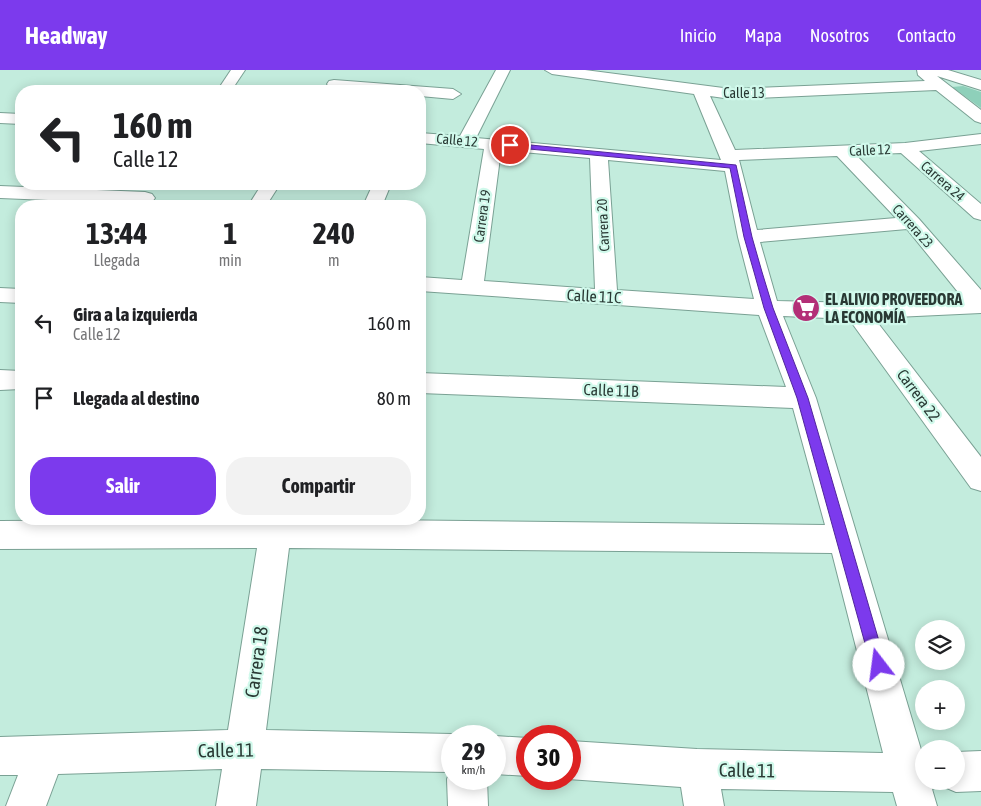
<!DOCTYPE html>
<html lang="es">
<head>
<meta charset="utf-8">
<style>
	:root { --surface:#fff; --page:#f2f2f2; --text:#202124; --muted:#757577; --accent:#7c3aed }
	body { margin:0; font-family:"Asap Condensed",sans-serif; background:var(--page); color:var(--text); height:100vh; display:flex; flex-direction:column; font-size:19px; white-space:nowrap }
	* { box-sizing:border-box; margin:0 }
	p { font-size:16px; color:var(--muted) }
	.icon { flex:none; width:28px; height:28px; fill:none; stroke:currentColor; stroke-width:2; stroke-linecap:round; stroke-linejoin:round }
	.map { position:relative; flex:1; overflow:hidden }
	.sheet { position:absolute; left:15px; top:130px; width:411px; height:325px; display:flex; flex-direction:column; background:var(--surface); border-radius:20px; box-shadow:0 2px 12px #0003 }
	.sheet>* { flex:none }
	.banner { position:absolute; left:15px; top:15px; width:411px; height:105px; border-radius:20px; box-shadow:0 2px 12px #0003; background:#fff; color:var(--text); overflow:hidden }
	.fabs { position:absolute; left:915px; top:550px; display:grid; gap:10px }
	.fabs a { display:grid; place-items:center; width:50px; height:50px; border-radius:50%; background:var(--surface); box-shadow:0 2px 12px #0003; font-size:25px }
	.speed { position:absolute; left:441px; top:655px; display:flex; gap:10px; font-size:25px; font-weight:700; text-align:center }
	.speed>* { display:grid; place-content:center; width:65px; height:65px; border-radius:50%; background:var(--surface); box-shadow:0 2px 12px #0003; line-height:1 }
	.speed small { font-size:12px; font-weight:400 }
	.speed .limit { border:8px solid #d22; background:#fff; color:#111 }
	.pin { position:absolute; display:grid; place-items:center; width:42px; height:42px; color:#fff; margin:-21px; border:2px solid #fff; border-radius:50%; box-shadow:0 1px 5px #0007 }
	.me { position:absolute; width:55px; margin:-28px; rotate:345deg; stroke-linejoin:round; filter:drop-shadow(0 0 4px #0008) }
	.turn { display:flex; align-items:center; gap:18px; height:105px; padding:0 15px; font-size:22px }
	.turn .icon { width:65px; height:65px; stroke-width:2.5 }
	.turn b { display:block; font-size:35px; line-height:42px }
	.eta { display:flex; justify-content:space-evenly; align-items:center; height:85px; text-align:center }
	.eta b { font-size:30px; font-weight:700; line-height:35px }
	.cta { display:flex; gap:10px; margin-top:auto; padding:10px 15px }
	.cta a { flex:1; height:58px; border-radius:20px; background:var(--accent); color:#fff; font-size:20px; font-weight:700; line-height:58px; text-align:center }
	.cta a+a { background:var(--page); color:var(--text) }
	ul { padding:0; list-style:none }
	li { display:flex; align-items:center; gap:15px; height:75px; padding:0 15px }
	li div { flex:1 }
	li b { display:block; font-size:19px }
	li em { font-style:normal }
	header { display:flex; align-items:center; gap:30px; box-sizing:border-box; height:70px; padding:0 25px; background:var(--accent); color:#fff }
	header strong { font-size:24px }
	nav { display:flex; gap:28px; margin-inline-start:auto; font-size:18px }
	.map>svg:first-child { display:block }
	.green { fill:#8ed0ba }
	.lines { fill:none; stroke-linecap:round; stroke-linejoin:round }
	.minor-casing { stroke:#7aa194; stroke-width:2 }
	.minor { fill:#fff; fill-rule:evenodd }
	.route { fill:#7c3aed; stroke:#51269a }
	.labels { text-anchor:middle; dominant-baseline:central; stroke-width:4.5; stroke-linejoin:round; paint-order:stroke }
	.far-street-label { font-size:14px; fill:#293934; stroke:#d0f9eb }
	.street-label { font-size:16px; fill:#293934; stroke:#d0f9eb }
	.poi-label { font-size:16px; font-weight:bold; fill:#293934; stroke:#d0f9eb; text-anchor:start }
	.near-street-label { font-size:19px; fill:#293934; stroke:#d0f9eb }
</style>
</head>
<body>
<header>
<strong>Headway</strong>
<nav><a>Inicio</a><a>Mapa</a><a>Nosotros</a><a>Contacto</a></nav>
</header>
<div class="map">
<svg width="981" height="736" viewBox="0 0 981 736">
	<rect width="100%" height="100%" fill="#c3ecdd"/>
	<path class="green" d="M 963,16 L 981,22 L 981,38 L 952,17 Z"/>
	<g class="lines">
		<g class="minor-casing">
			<g id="minor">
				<path d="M 231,0 L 245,0 L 231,21 L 217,21 Z"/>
				<path d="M 496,0 L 510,0 L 476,68 L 721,90 L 694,24 L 552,4 L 545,0 L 585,0 L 731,19 L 925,11 L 918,5 L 917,0 L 948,0 L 981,10 L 981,20 L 937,6 L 981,40 L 981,53 L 975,51 L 936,20 L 731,29 L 710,26 L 735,80 L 905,73 L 981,64 L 981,74 L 919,81 L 981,134 L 981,150 L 974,148 L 901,83 L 856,85 L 919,149 L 981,220 L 981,243 L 874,248 L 981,387 L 981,421 L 971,418 L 849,249 L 783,246 L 816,328 L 922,683 L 924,683 L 924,711 L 956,711 L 956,682 L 981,681 L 981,721 L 956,722 L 942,716 L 940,711 L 938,717 L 932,719 L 937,736 L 897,736 L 893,722 L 721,719 L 724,736 L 684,736 L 681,717 L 568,709 L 570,671 L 697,679 L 883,683 L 832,483 L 289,478 L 266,660 L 452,664 L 458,666 L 452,666 L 452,709 L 487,709 L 488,736 L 448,736 L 447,709 L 450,702 L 261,699 L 256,736 L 216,736 L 222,699 L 58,704 L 46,736 L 6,736 L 18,705 L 0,705 L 0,667 L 228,660 L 257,478 L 0,479 L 0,451 L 292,449 L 825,455 L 793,338 L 420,323 L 420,303 L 786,317 L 759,245 L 420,221 L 420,207 L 462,210 L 484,79 L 420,73 L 420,63 L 460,66 ZM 501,80 L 590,88 L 595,219 L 484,211 ZM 837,86 L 896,148 L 757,160 L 739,90 ZM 608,90 L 725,101 L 738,167 L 754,229 L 617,220 ZM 907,159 L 962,227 L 856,233 L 777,231 L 760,172 Z"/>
				<path d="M 334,10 L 453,19 L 461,24 L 453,29 L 420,26 L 420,21 L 366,21 L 329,17 L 327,14 L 329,11 Z"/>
				<path d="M 0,43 L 21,44 L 21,54 L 0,53 Z"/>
				<path d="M 262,114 L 280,114 L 266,136 L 248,136 Z"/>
				<path d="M 373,114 L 391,114 L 382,136 L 363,136 Z"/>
				<path d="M 0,116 L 145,122 L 152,124 L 155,128 L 152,132 L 145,134 L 0,128 Z"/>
				<path d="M 0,218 L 21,219 L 21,233 L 0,232 Z"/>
				<path d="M 0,300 L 21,301 L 21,319 L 0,320 Z"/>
				<path d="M 494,666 L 495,666 L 528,668 L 528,706 L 495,704 Z"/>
			</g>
		</g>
		<use href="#minor" class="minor"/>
	</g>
	<path class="route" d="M 510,73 L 736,95 L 752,167 L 762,202 L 773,238 L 808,328 L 886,595 L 884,600 L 879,602 L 874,600 L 871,595 L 797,328 L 764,238 L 754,202 L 744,167 L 730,98 L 508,77 Z"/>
	<defs>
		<g id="supermarket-disc" transform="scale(1.4375)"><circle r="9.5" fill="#b32f77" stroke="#d0f9eb"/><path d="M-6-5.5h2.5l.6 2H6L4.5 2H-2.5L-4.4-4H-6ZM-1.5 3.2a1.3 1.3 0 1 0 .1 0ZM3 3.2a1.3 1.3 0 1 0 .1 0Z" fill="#fff"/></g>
	</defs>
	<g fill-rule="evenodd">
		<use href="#supermarket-disc" x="806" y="238"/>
	</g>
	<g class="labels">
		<g class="far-street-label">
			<text x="744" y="23">Calle 13</text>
			<text transform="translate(457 70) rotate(5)">Calle 12</text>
			<text transform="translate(870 80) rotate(-3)">Calle 12</text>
			<text transform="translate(943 111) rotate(41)">Carrera 24</text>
			<text transform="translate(482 146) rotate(-82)">Carrera 19</text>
			<text transform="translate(603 155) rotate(-93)">Carrera 20</text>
			<text transform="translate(913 156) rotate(48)">Carrera 23</text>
		</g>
		<g class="street-label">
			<text transform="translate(594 226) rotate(3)">Calle 11C</text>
			<text transform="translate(611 320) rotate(2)">Calle 11B</text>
			<text transform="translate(919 325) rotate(53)">Carrera 22</text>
		</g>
		<g class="poi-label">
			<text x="825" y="229">EL ALIVIO PROVEEDORA<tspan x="825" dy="18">LA ECONOMÍA</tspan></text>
		</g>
		<g class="near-street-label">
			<text transform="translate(256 592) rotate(-82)">Carrera 18</text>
			<text transform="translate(226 680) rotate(-1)">Calle 11</text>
			<text transform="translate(747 700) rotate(1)">Calle 11</text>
		</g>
	</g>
</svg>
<div class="fabs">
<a><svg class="icon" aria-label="layers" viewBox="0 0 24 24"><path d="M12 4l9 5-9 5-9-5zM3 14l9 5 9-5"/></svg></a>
<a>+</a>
<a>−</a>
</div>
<div class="speed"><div>29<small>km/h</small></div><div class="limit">30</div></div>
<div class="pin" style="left:510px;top:75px;background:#d93025"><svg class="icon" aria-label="arrive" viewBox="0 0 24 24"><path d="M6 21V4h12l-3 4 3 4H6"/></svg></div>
<svg class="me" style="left:879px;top:595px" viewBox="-20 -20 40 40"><circle r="19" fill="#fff"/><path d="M0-13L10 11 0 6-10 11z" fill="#7c3aed"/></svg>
<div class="banner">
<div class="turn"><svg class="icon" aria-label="left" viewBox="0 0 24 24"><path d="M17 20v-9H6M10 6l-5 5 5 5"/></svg><div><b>160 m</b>Calle 12</div></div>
</div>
<section class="sheet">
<div class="eta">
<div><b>13:44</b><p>Llegada</p></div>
<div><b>1</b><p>min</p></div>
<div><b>240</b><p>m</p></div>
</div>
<ul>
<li><svg class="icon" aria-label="left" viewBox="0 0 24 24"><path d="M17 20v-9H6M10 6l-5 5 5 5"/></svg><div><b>Gira a la izquierda</b><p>Calle 12</p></div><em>160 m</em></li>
<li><svg class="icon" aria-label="arrive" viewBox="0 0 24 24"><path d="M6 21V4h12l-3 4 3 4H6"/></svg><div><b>Llegada al destino</b></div><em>80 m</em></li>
</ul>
<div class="cta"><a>Salir</a><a>Compartir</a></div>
</section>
</div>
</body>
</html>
